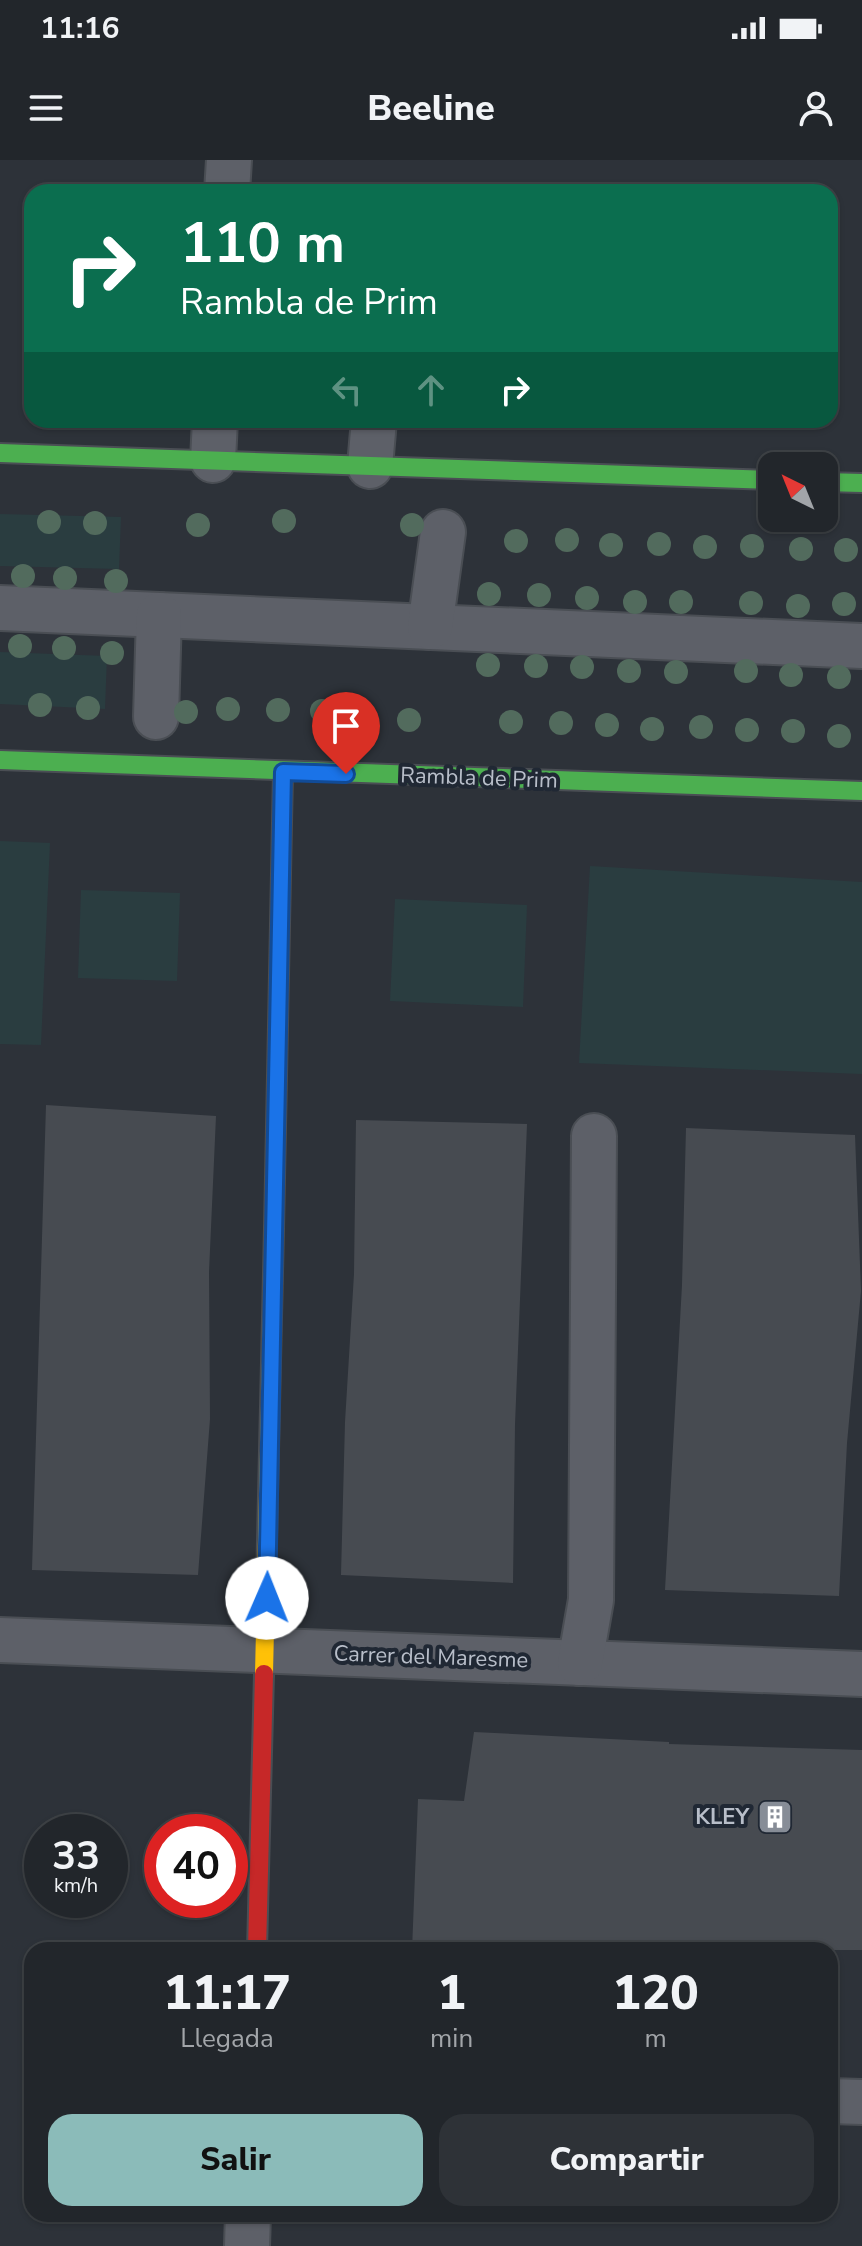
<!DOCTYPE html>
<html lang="es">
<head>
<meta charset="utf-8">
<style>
	:root { --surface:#22262b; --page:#2e3237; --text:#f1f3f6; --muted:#a2a5a9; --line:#3f4347; --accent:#8bbbb9 }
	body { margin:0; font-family:"Nunito Sans",sans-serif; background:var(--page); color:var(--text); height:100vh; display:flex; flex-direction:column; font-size:30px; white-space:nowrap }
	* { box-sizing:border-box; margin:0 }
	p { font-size:26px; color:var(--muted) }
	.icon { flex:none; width:44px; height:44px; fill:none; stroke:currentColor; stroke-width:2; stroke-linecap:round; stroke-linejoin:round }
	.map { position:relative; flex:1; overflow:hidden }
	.sheet { position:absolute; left:24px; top:1782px; width:814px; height:280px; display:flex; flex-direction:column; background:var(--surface); border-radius:24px; box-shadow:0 2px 6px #0004,0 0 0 2px var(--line) }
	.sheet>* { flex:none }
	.guide { position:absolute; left:24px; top:24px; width:814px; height:244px; border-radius:24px; box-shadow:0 2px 6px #0004,0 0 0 2px var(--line); background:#0b6e4f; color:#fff; overflow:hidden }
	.needle { width:52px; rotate:317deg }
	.buttons { position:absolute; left:758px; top:292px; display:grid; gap:16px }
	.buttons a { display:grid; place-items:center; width:80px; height:80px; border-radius:16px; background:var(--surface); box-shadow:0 2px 6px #0004,0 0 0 2px var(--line); font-size:40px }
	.speed { position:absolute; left:24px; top:1654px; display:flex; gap:16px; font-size:40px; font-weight:700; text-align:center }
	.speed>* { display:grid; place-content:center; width:104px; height:104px; border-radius:50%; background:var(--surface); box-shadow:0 2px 6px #0004,0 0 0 2px var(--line); line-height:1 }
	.speed small { font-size:20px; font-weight:400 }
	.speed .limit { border:12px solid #d22; background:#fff; color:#111 }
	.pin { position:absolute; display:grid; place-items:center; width:68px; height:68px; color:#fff; margin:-82px -34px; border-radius:50% 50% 50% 0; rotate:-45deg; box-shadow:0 0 8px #0007 }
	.pin .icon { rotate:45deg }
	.me { position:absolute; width:88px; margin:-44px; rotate:1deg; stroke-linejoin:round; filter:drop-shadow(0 0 6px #0008) }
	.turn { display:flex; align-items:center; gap:28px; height:168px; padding:0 24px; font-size:36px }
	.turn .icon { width:104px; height:104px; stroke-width:2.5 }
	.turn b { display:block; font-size:56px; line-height:68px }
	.lanes { display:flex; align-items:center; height:76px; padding:0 24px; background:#0003; justify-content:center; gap:40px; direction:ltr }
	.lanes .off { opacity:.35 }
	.eta { display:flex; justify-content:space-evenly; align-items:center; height:136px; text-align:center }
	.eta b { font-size:48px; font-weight:800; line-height:56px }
	.action { display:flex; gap:16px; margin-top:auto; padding:16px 24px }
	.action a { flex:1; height:92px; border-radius:24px; background:var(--accent); color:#111; font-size:32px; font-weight:800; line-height:92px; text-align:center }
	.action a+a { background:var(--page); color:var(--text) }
	.status { display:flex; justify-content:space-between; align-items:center; height:56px; padding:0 40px; background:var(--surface); direction:ltr }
	.status svg { height:22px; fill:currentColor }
	header { display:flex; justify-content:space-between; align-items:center; height:104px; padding:0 24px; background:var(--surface); font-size:36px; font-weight:800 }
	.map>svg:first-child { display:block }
	.green { fill:#2a3d40 }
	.building { fill:#474b51 }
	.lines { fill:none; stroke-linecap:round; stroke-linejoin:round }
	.street-casing { stroke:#4a4e54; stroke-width:48 }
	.fast-casing { stroke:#4a4e54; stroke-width:22 }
	.slow-casing { stroke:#4a4e54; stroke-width:22 }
	.jam-casing { stroke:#4a4e54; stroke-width:22 }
	.street { stroke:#5d6068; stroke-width:44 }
	.fast { stroke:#4caf50; stroke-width:18 }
	.slow { stroke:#ffc107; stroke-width:18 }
	.jam { stroke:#c62828; stroke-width:18 }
	.tree { fill:#526b5d }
	.route-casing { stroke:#114b97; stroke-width:20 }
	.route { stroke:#1a73e8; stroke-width:14 }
	.labels { text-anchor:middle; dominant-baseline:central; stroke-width:8; stroke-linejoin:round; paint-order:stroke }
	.street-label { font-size:22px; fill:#b8bec9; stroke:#202834 }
	.poi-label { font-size:22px; font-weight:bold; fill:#b8bec9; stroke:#202834; text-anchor:end }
</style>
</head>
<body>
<div class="status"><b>11:16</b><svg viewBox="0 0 49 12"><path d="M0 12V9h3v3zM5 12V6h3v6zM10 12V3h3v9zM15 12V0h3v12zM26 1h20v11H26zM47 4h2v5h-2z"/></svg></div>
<header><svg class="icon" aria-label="menu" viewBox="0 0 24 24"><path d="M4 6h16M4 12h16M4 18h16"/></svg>Beeline<svg class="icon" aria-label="person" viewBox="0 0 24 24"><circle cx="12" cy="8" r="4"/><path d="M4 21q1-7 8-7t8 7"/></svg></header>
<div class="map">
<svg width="862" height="2086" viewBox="0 0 862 2086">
	<rect width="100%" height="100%" fill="#2d3239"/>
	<g class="green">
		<path d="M 0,354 L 121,357 L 119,409 L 0,406 Z"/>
		<path d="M 0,492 L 107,496 L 105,549 L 0,544 Z"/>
		<path d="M 0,681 L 50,683 L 41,885 L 0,884 Z"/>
		<path d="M 590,706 L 862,722 L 862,914 L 579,903 Z"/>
		<path d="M 81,730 L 180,733 L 177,821 L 78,818 Z"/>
		<path d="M 395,739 L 527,745 L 523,847 L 390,841 Z"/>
	</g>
	<g class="building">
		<path d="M 46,945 L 216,956 L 209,1112 L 210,1259 L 198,1415 L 32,1410 Z"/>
		<path d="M 356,960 L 527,964 L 515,1265 L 513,1423 L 341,1415 L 345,1262 L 354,1114 Z"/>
		<path d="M 686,968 L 855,975 L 861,1131 L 847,1283 L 839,1436 L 665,1430 L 682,1125 Z"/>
		<path d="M 474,1572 L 669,1582 L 669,1584 L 862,1590 L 862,1790 L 412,1790 L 418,1639 L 464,1641 Z"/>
	</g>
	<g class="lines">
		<g class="street-casing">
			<g id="street">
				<path d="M 227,32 L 229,0"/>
				<path d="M 213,300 L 215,260"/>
				<path d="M 370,306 L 374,260"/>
				<path d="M 0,448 L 862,486"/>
				<path d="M 430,467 L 443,372"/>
				<path d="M 156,557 L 159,455"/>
				<path d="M 0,1480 L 862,1514"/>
				<path d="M 580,1503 L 591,1440 L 594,976"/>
				<path d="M 830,1941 L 862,1942"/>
				<path d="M 247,2086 L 248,2054"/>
			</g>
		</g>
		<g class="fast-casing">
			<g id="fast">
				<path d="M 0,293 L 772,320"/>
				<path d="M 824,322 L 862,323"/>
				<path d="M 0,600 L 862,631"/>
				<path d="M 274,1068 L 283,612"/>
			</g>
		</g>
		<g class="slow-casing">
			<path id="slow" d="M 264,1514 L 274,1068"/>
		</g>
		<g class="jam-casing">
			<path id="jam" d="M 257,1790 L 264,1514"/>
		</g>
		<use href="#street" class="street"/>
		<use href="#fast" class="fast"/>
		<use href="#slow" class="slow"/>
		<use href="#jam" class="jam"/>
	</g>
	<g class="tree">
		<circle cx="284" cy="361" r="12"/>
		<circle cx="49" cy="362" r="12"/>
		<circle cx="95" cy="363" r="12"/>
		<circle cx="198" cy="365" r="12"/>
		<circle cx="412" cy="365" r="12"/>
		<circle cx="567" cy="380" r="12"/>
		<circle cx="516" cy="381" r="12"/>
		<circle cx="659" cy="384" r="12"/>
		<circle cx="611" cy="385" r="12"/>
		<circle cx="752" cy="386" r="12"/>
		<circle cx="705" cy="387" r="12"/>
		<circle cx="801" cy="389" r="12"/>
		<circle cx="846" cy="390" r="12"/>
		<circle cx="23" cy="416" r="12"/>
		<circle cx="65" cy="418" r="12"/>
		<circle cx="116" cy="421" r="12"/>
		<circle cx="489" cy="434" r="12"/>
		<circle cx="539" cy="435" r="12"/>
		<circle cx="587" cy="438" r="12"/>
		<circle cx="635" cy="442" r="12"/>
		<circle cx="681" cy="442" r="12"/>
		<circle cx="751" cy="443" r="12"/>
		<circle cx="844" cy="444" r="12"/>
		<circle cx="798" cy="446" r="12"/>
		<circle cx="20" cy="486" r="12"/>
		<circle cx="64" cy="488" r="12"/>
		<circle cx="112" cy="493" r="12"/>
		<circle cx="488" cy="505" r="12"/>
		<circle cx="536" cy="506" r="12"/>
		<circle cx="582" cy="507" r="12"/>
		<circle cx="629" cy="511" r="12"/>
		<circle cx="746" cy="511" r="12"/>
		<circle cx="676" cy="512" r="12"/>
		<circle cx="791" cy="515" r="12"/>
		<circle cx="839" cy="517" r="12"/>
		<circle cx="40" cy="545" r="12"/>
		<circle cx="88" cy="548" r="12"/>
		<circle cx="228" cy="549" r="12"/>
		<circle cx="278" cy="550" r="12"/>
		<circle cx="322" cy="551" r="12"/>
		<circle cx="186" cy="552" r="12"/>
		<circle cx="409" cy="560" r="12"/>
		<circle cx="511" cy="562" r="12"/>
		<circle cx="561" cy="563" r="12"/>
		<circle cx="607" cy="565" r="12"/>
		<circle cx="701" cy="567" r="12"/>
		<circle cx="652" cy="569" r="12"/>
		<circle cx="747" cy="570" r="12"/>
		<circle cx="793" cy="571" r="12"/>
		<circle cx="839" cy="576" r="12"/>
	</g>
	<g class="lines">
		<g class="route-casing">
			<path id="route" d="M 267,1438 L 283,612 L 346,614"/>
		</g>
		<use href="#route" class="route"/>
	</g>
	<defs>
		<g id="building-square" transform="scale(1.8)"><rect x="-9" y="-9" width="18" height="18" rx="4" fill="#878d97" stroke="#202834"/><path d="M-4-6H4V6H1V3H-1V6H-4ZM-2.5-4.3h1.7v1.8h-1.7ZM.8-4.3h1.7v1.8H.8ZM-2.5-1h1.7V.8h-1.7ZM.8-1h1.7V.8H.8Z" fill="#fff"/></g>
	</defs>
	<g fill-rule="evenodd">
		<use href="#building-square" x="775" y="1657"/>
	</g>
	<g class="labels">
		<g class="street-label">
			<text transform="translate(479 618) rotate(2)">Rambla de Prim</text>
			<text transform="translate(431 1497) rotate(2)">Carrer del Maresme</text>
		</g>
		<g class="poi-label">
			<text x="749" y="1657">KLEY</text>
		</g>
	</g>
</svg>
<div class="buttons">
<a><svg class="needle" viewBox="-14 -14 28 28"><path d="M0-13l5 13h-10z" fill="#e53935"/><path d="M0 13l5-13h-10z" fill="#a2a5a9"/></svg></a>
</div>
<div class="speed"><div>33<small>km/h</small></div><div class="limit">40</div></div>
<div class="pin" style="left:346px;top:614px;background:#d93025"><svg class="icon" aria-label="arrive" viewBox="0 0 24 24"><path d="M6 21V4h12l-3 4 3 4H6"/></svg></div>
<svg class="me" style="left:267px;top:1438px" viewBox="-20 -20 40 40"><circle r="19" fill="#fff"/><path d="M0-13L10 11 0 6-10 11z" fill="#1a73e8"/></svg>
<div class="guide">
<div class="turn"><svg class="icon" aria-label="right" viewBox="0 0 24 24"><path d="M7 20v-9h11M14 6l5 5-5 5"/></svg><div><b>110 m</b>Rambla de Prim</div></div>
<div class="lanes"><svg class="icon off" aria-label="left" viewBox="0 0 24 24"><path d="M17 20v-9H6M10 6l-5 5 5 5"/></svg><svg class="icon off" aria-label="ahead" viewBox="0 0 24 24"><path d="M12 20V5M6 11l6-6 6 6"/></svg><svg class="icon" aria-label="right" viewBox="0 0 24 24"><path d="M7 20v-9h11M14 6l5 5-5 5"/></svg></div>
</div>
<section class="sheet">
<div class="eta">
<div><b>11:17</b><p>Llegada</p></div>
<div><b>1</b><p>min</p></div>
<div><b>120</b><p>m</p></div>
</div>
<div class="action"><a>Salir</a><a>Compartir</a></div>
</section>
</div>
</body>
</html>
